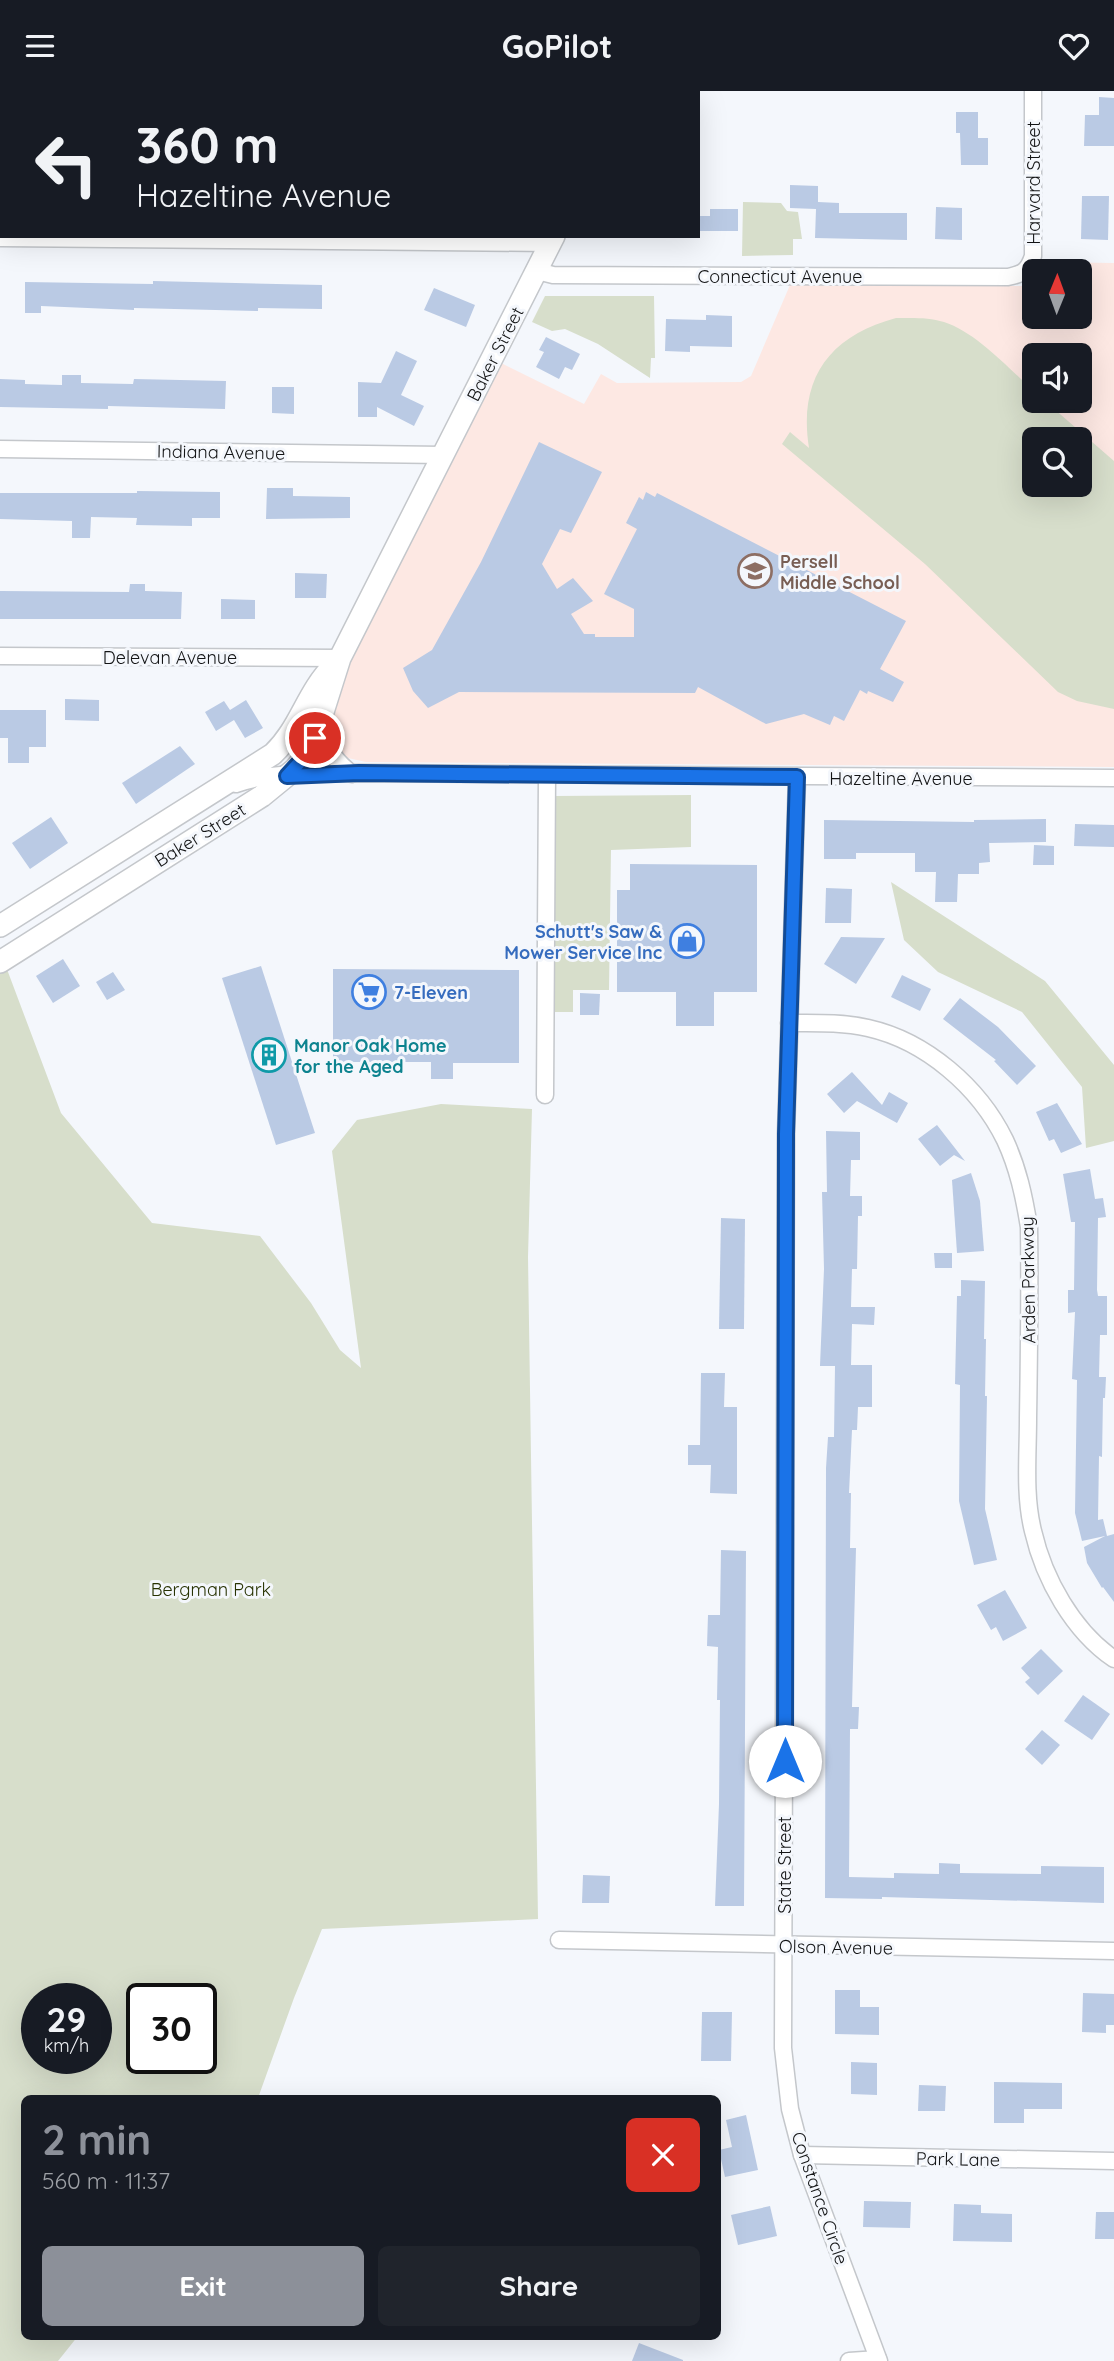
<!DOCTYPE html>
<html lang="en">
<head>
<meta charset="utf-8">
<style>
	:root { --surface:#171b24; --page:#20242c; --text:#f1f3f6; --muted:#9ea1a6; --accent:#8c9099 }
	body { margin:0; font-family:Quicksand,sans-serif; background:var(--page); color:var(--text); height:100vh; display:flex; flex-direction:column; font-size:26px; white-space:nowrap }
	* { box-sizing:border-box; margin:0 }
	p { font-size:23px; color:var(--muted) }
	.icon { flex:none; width:38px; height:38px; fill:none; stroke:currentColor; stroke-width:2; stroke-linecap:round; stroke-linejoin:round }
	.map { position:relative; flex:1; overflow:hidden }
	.drawer { position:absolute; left:21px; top:2004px; width:700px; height:245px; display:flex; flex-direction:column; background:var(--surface); border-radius:10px; box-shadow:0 7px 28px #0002 }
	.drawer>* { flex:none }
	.hud { position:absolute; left:0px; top:0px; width:700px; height:147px; box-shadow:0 7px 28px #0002; background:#171b24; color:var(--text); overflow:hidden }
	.needle { width:46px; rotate:1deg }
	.fabs { position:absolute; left:1022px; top:168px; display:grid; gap:14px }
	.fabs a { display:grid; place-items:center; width:70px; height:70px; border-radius:10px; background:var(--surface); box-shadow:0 7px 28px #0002; font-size:35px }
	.speed { position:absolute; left:21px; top:1892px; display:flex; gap:14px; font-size:35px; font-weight:700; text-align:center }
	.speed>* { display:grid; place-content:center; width:91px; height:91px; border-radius:50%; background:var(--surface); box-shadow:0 7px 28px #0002; line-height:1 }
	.speed small { font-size:18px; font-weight:400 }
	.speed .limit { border:4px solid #111; border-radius:10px; background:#fff; color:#111 }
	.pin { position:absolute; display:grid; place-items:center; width:60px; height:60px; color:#fff; margin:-30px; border:4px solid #fff; border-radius:50%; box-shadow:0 2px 7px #0007 }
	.me { position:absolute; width:77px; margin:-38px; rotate:0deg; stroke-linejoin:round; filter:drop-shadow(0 0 5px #0008) }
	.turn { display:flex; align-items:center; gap:24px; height:147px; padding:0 21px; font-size:32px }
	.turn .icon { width:91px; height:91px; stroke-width:2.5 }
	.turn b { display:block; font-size:49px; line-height:60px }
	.round { display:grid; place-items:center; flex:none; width:74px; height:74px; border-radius:10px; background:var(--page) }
	.headline { display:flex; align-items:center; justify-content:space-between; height:119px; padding:0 21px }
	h1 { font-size:42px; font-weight:700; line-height:52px; color:var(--accent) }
	.primary-button { display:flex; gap:14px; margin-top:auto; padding:14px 21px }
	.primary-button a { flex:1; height:80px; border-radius:10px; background:var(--accent); color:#fff; font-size:28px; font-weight:700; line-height:80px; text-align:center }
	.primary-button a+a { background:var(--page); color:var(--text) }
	header { display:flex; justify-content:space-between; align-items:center; height:91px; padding:0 21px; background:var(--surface); font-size:32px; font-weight:700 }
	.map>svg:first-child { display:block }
	.education { fill:#fde8e3; fill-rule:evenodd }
	.green { fill:#d7decb; fill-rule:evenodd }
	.building { fill:#bacae4 }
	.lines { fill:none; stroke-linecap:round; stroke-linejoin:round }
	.minor-casing { stroke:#c4c7cb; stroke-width:19 }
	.tertiary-casing { stroke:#c4c7cb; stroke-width:24 }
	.minor { stroke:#fff; stroke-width:16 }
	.tertiary { stroke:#fff; stroke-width:21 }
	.route-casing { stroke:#114b97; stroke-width:18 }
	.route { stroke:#1a73e8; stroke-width:12 }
	.labels { text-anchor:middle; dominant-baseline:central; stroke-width:6; stroke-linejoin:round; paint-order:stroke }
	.street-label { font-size:18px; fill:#131415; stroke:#f4f7fc }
	.education-label { font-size:18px; font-weight:bold; fill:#785e54; stroke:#f4f7fc; text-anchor:start }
	.shop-label { font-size:18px; font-weight:bold; fill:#366cbe; stroke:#f4f7fc; text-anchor:end }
	.culture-label { font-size:18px; font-weight:bold; fill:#0d838f; stroke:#f4f7fc; text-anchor:start }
	.park-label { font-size:18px; fill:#283303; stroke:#f4f7fc }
</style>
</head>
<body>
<header><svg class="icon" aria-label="menu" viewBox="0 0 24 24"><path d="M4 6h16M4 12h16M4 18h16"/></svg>GoPilot<svg class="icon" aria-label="heart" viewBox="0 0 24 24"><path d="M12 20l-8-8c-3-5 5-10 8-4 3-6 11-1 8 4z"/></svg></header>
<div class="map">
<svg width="1114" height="2270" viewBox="0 0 1114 2270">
	<rect width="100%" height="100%" fill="#f4f7fc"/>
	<path class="education" d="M 1041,171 L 1114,172 L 1114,676 L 366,671 L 348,667 L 333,656 L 324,626 L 362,543 L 501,272 L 584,313 L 601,283 L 617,292 L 741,291 L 751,285 L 790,194 L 1024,195 L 1034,193 L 1034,226 L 1080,226 L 1080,180 L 1040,180 ZM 1034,264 L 1080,264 L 1080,310 L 1034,310 ZM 1034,348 L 1080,348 L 1080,394 L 1034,394 Z"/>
	<g class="green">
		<path d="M 743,111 L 781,112 L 787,120 L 798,121 L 802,148 L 793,148 L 793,164 L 742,165 Z"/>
		<path d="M 545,205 L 654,205 L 655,267 L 651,267 L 650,287 L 598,253 L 565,238 L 552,240 L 532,231 Z"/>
		<path d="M 896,227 C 912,227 929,226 944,231 C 976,241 1009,278 1034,300 L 1034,310 L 1045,310 L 1114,370 L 1114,618 L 1077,610 L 1058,601 L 925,473 L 782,353 L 790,341 L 809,357 C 798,288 829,245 896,227 ZM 1080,348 L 1080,394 L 1034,394 L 1034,348 Z"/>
		<path d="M 691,704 L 691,756 L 611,759 L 609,899 L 573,899 L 573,921 L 553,921 L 554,705 Z"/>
		<path d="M 891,791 L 1045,890 L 1114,974 L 1114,1050 L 1086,1057 L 1082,996 L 1022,921 L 938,881 L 904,849 Z"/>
		<path d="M 5,873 L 61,1022 L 152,1132 L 260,1145 L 311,1212 L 340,1259 L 361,1277 L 332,1060 L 357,1029 L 441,1013 L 532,1018 L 528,1166 L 538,1828 L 322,1838 L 294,1907 L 258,2007 L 24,2007 L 24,2245 L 78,2245 L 58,2270 L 0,2270 L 0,876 ZM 37,1908 L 96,1908 L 96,1967 L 37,1967 ZM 142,1908 L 201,1908 L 201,1967 L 142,1967 Z"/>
	</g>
	<g class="building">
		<path d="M 1099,6 L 1114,7 L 1114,55 L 1084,55 L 1085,24 L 1099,24 Z"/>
		<path d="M 956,21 L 978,21 L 978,47 L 988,47 L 988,74 L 961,74 L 960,42 L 956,42 Z"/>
		<path d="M 790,94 L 818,95 L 818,111 L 839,112 L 839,122 L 907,122 L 907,149 L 815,147 L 816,118 L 790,117 Z"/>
		<path d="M 1082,105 L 1109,105 L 1108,149 L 1081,148 Z"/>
		<path d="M 936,116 L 962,117 L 962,149 L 935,148 Z"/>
		<path d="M 710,118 L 738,118 L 738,140 L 698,140 L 698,125 L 710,125 Z"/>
		<path d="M 153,190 L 322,194 L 322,218 L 258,217 L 258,220 L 134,217 L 134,219 L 41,215 L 41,222 L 25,222 L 25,191 L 153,193 Z"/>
		<path d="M 434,197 L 475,214 L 466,236 L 424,219 Z"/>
		<path d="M 706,224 L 732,225 L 732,256 L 690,255 L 690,261 L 665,260 L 666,228 L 706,229 Z"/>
		<path d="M 546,246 L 580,263 L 572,279 L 565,276 L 559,288 L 536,276 L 544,261 L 539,259 Z"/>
		<path d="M 396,260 L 417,270 L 401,304 L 424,315 L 414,335 L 377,316 L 377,326 L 358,326 L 358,291 L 381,292 Z"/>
		<path d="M 62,284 L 81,284 L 81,292 L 133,293 L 134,288 L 226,290 L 225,318 L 108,315 L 108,318 L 0,316 L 0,288 L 25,289 L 25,293 L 62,294 Z"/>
		<path d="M 272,296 L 294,296 L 294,323 L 272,322 Z"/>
		<path d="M 539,351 L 602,381 L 571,442 L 560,438 L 542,473 L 557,498 L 573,487 L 593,510 L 571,523 L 584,543 L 595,543 L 595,546 L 634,546 L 634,518 L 604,503 L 637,438 L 626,432 L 639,406 L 643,409 L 646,401 L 655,406 L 657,402 L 906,530 L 880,578 L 904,591 L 893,611 L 868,600 L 867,603 L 860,599 L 844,630 L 834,625 L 830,634 L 804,623 L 766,633 L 698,596 L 695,602 L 459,601 L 428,617 L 413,600 L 403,577 L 432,559 L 481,471 Z"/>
		<path d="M 267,397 L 293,397 L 293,405 L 350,406 L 350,427 L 266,428 Z"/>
		<path d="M 137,400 L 220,401 L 220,427 L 192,427 L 192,435 L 136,434 L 137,427 L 91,426 L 90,447 L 72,447 L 72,430 L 0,428 L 0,402 L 137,402 Z"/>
		<path d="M 295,482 L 327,483 L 326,507 L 295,507 Z"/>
		<path d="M 130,493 L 145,493 L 145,500 L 182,501 L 181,528 L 0,528 L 0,500 L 129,501 Z"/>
		<path d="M 221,508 L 255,509 L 255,528 L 221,528 Z"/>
		<path d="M 65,608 L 99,609 L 99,630 L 65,629 Z"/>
		<path d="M 246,609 L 263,637 L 245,647 L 234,629 L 216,640 L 205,621 L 224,610 L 230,619 Z"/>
		<path d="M 0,619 L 46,619 L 46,656 L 29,656 L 29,672 L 8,672 L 8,647 L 0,647 Z"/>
		<path d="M 180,655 L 195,673 L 136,713 L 122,692 Z"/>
		<path d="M 51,726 L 68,752 L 30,778 L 12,752 Z"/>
		<path d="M 1046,728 L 1046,751 L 989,752 L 990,771 L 979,772 L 979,783 L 958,783 L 957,811 L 935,811 L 936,781 L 915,781 L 915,762 L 856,762 L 856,768 L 824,768 L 824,729 L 974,731 L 974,729 Z"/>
		<path d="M 1075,733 L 1114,734 L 1114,756 L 1074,755 Z"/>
		<path d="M 1034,754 L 1054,755 L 1054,774 L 1033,774 Z"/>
		<path d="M 630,773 L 757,774 L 757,901 L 714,901 L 714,935 L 676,935 L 676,901 L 617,901 L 617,799 L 630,799 Z"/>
		<path d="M 826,797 L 852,798 L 851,832 L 825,832 Z"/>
		<path d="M 841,846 L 885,847 L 856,893 L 824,873 Z"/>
		<path d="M 63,868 L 80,895 L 53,912 L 36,885 Z"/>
		<path d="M 261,875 L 315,1042 L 276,1054 L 222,887 Z"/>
		<path d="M 333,878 L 519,879 L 519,972 L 453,972 L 453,988 L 431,988 L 431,971 L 333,971 Z"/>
		<path d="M 113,881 L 125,899 L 107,909 L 96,891 Z"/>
		<path d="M 902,884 L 931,898 L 920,920 L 891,906 Z"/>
		<path d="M 580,902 L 600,903 L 599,924 L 580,924 Z"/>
		<path d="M 960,907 L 998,936 L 1036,975 L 1017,994 L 994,970 L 996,969 L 943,928 Z"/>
		<path d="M 852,981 L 882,1014 L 889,1001 L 908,1012 L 897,1032 L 857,1010 L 844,1022 L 827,1003 Z"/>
		<path d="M 1057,1012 L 1082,1053 L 1061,1062 L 1054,1048 L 1049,1050 L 1036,1021 Z"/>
		<path d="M 937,1034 L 965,1070 L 954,1064 L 940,1075 L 918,1048 Z"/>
		<path d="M 826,1040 L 860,1041 L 860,1069 L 851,1069 L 850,1105 L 862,1105 L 862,1125 L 858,1125 L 857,1178 L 852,1178 L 851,1216 L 875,1216 L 874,1234 L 852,1233 L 851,1274 L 872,1274 L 872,1316 L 858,1316 L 857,1339 L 852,1339 L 849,1402 L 851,1402 L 850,1457 L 856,1457 L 852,1616 L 859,1616 L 858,1638 L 850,1638 L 849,1786 L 894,1787 L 894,1782 L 939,1783 L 939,1772 L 960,1773 L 960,1782 L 1041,1783 L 1041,1775 L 1104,1776 L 1104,1812 L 882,1806 L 882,1808 L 825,1807 L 826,1377 L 828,1346 L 834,1346 L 835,1275 L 820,1275 L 824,1178 L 822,1101 L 827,1101 Z"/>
		<path d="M 1090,1078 L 1095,1108 L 1103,1107 L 1106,1126 L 1098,1127 L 1097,1199 L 1098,1205 L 1107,1205 L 1107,1244 L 1100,1244 L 1099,1286 L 1106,1286 L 1105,1307 L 1103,1307 L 1102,1366 L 1099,1365 L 1098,1429 L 1103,1428 L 1107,1445 L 1114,1443 L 1114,1511 L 1103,1496 L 1102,1497 L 1087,1472 L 1084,1456 L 1105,1445 L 1082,1450 L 1075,1422 L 1077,1289 L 1072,1288 L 1075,1221 L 1068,1222 L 1068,1199 L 1074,1199 L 1075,1131 L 1071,1131 L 1063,1083 Z"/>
		<path d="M 971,1082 L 980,1110 L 984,1160 L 957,1162 L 952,1089 Z"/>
		<path d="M 721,1127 L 745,1128 L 744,1238 L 719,1238 Z"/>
		<path d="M 934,1162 L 952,1162 L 952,1177 L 935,1177 Z"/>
		<path d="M 961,1189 L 985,1190 L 984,1248 L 986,1248 L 985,1305 L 987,1305 L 985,1418 L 997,1469 L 974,1474 L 959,1410 L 960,1294 L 955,1293 L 957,1205 L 961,1205 Z"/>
		<path d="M 701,1282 L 725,1282 L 724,1316 L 737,1316 L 737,1403 L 710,1402 L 711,1374 L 688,1374 L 688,1354 L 700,1354 Z"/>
		<path d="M 721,1459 L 746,1460 L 744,1815 L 715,1815 L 719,1713 L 720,1609 L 717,1609 L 718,1556 L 707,1555 L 708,1524 L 720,1524 Z"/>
		<path d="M 1005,1499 L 1027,1537 L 1003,1550 L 996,1536 L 991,1539 L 977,1514 Z"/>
		<path d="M 1041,1558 L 1063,1580 L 1038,1604 L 1025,1591 L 1030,1587 L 1021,1577 Z"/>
		<path d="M 1083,1604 L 1110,1623 L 1092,1649 L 1064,1630 Z"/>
		<path d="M 1042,1639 L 1060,1654 L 1042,1674 L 1025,1658 Z"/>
		<path d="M 583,1784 L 610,1785 L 609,1812 L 582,1812 Z"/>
		<path d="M 835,1899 L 860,1899 L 860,1916 L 879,1916 L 879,1944 L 835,1943 Z"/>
		<path d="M 1083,1902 L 1114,1903 L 1114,1934 L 1106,1934 L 1106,1942 L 1082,1941 Z"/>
		<path d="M 702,1921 L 732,1921 L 731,1970 L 701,1970 Z"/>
		<path d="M 851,1971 L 877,1972 L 877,2004 L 851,2003 Z"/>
		<path d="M 994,1991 L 1062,1992 L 1062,2018 L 1024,2018 L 1024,2032 L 994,2032 Z"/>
		<path d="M 919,1994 L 946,1995 L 945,2020 L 918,2020 Z"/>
		<path d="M 746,2024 L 758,2079 L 725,2086 L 719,2059 L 732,2056 L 726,2029 Z"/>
		<path d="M 864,2110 L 911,2111 L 910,2137 L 863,2136 Z"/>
		<path d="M 954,2113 L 981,2114 L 981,2122 L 1012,2123 L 1012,2151 L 953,2150 Z"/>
		<path d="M 770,2115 L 777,2145 L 738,2154 L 731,2124 Z"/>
		<path d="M 1096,2121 L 1114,2121 L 1114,2148 L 1095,2148 Z"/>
		<path d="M 639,2252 L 683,2269 L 683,2270 L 632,2270 Z"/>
	</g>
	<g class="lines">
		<g class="minor-casing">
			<g id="minor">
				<path d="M 0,147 L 550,152"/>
				<path d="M 537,180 L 553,184 L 1008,186 C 1023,183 1028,180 1033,165 L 1033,0"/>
				<path d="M 0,358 L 443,364"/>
				<path d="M 0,565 L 340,567"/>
				<path d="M 322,629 C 322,653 334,669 352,683"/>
				<path d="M 797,686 L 786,1043 L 783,1957 L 790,2018 L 802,2064 L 879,2270"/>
				<path d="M 236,693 C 271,680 321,683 359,682 L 1114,687"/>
				<path d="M 789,932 C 816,932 842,931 868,937 C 926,950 979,996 1005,1049 C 1018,1077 1024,1105 1029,1136 C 1030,1200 1029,1264 1028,1328 C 1028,1365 1024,1404 1033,1440 C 1044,1488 1073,1540 1114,1568"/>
				<path d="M 545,1004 L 547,685"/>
				<path d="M 559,1849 L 1114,1860"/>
				<path d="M 802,2064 L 1114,2070"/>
				<path d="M 849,2270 L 878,2268"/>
			</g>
		</g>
		<g class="tertiary-casing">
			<g id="tertiary">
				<path d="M 629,2 L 630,0"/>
				<path d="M 0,835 L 273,663 C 301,636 306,602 334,574"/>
				<path d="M 0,871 L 262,705 L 295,678 L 311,659 L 340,567 L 554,145"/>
			</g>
		</g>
		<use href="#minor" class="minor"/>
		<use href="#tertiary" class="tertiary"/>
	</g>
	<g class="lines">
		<g class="route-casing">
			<path id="route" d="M 315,647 L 311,659 L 287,685 L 359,682 L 797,686 L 786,1043 L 785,1670"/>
		</g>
		<use href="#route" class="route"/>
	</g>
	<defs>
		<g id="school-ring" transform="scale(1.75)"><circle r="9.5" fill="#f4f7fc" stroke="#8d6e63" stroke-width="1.5"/><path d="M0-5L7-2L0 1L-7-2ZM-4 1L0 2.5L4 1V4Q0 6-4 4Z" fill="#8d6e63"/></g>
		<g id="shop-ring" transform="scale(1.75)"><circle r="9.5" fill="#f4f7fc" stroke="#3f7fe0" stroke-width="1.5"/><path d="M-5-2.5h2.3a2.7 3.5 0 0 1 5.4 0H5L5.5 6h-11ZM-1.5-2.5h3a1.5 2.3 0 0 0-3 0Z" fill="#3f7fe0"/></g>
		<g id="supermarket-ring" transform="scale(1.75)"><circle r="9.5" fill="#f4f7fc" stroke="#3f7fe0" stroke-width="1.5"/><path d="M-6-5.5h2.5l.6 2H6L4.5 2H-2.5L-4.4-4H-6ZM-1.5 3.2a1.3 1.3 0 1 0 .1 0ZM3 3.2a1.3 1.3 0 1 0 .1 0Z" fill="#3f7fe0"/></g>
		<g id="building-ring" transform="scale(1.75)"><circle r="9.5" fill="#f4f7fc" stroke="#0f9aa8" stroke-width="1.5"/><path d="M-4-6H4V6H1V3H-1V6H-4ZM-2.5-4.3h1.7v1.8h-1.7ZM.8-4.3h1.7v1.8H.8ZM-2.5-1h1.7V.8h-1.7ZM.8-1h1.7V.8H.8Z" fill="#0f9aa8"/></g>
	</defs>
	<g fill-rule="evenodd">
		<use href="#school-ring" x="755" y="480"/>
		<use href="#shop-ring" x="687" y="850"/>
		<use href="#supermarket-ring" x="369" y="901"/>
		<use href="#building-ring" x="269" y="964"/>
	</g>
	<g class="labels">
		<g class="street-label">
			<text transform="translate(1033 92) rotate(-90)">Harvard Street</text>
			<text x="780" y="185">Connecticut Avenue</text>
			<text transform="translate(495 263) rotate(-63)">Baker Street</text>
			<text transform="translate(221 361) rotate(1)">Indiana Avenue</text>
			<text x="170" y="566">Delevan Avenue</text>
			<text x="901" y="687">Hazeltine Avenue</text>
			<text transform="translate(200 744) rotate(-32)">Baker Street</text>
			<text transform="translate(1028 1189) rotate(-91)">Arden Parkway</text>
			<text transform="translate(784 1774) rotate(-90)">State Street</text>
			<text transform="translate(836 1856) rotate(1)">Olson Avenue</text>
			<text transform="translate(958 2068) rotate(1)">Park Lane</text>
			<text transform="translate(820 2107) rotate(71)">Constance Circle</text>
		</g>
		<g class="education-label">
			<text x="780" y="470">Persell<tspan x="780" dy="21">Middle School</tspan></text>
		</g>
		<g class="shop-label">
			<text x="662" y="840">Schutt's Saw &amp;<tspan x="662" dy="21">Mower Service Inc</tspan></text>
			<text x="394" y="901" text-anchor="start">7-Eleven</text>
		</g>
		<g class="culture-label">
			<text x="294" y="954">Manor Oak Home<tspan x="294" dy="21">for the Aged</tspan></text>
		</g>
		<g class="park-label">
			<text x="211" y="1498">Bergman Park</text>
		</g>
	</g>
</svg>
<div class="fabs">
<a><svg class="needle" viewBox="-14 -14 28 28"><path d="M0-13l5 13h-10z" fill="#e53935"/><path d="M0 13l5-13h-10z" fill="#9ea1a6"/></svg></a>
<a><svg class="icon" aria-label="sound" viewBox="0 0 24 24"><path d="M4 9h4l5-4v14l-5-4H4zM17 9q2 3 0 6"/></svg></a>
<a><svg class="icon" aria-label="search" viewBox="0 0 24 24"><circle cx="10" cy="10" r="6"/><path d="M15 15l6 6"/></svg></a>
</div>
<div class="speed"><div>29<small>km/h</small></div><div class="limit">30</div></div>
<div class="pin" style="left:315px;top:647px;background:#d93025"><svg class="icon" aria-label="arrive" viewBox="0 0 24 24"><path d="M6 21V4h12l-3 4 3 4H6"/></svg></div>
<svg class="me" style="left:785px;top:1670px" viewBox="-20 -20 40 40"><circle r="19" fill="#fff"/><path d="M0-13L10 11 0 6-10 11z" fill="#1a73e8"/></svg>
<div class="hud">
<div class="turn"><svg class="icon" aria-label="left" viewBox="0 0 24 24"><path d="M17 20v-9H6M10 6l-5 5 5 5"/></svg><div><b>360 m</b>Hazeltine Avenue</div></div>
</div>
<section class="drawer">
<div class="headline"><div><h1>2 min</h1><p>560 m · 11:37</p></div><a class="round" style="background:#d93025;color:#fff"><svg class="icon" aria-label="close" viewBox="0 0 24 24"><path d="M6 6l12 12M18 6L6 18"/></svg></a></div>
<div class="primary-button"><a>Exit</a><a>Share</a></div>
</section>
</div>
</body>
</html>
